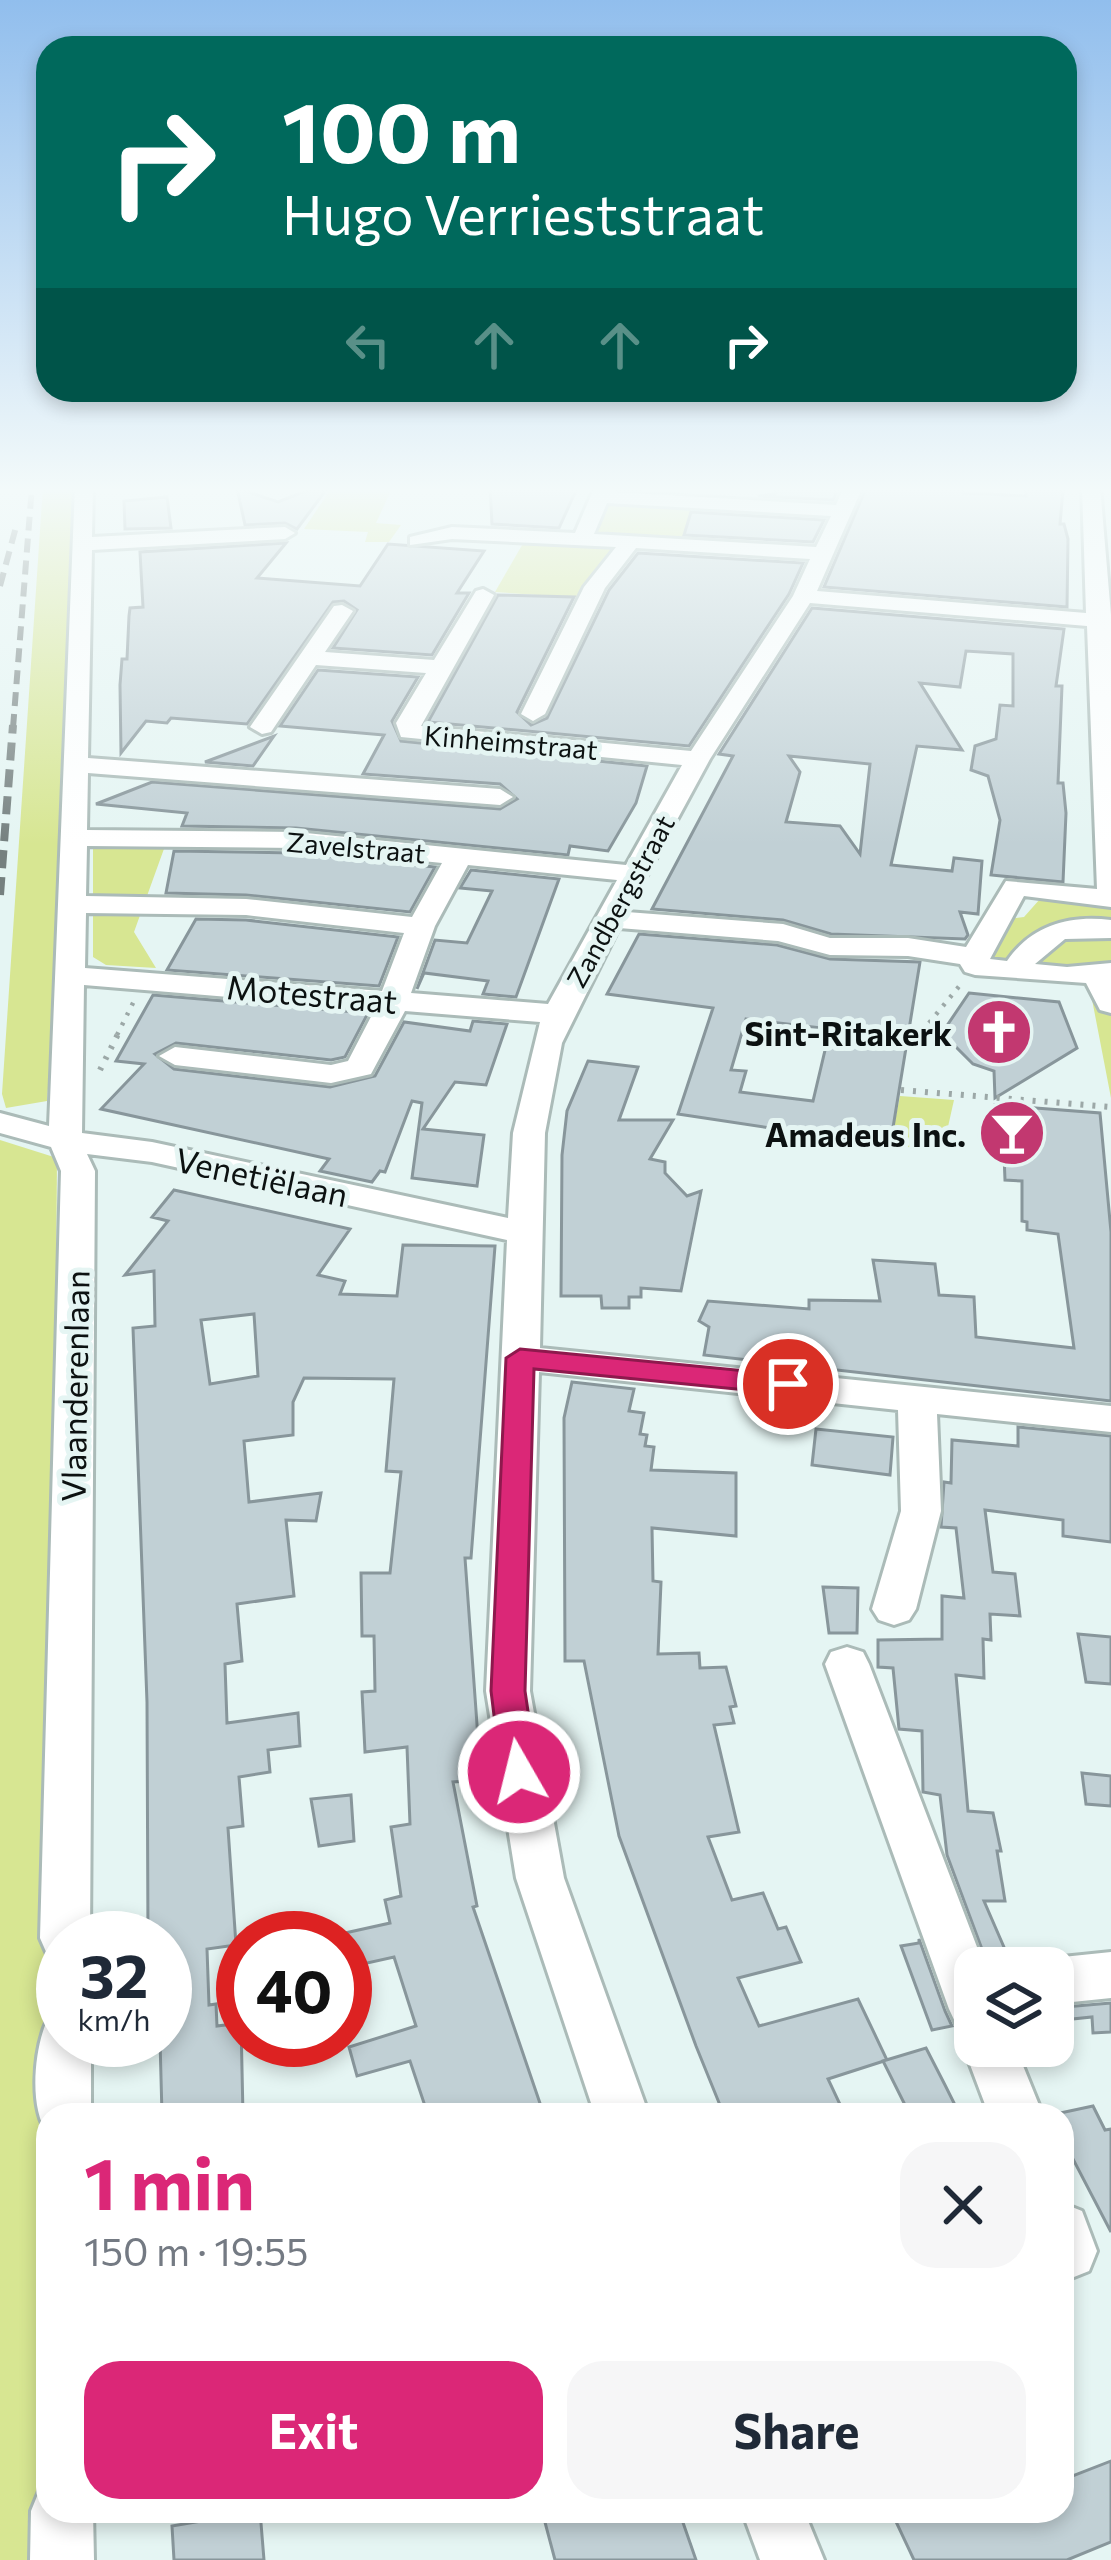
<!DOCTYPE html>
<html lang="en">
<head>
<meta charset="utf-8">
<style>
	:root { --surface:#fff; --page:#f6f6f7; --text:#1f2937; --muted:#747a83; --accent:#db2777 }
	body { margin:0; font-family:Commissioner,sans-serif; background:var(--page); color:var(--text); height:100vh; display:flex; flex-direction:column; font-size:45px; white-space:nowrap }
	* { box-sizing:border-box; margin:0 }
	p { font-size:39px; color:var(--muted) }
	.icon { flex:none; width:66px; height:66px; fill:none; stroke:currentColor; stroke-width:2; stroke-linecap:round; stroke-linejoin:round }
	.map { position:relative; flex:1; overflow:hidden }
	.drawer { position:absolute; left:36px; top:2103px; width:1038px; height:420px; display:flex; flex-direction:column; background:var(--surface); border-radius:36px; box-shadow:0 6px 18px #0003 }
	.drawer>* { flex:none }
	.hud { position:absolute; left:36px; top:36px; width:1041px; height:366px; border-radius:36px; box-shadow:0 6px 18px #0003; background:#00695c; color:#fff; overflow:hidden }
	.buttons { position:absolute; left:954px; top:1947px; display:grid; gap:24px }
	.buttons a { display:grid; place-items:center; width:120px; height:120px; border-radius:24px; background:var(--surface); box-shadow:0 6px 18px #0003; font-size:60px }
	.speed { position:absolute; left:36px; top:1911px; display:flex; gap:24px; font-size:60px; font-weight:700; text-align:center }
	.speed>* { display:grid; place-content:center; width:156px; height:156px; border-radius:50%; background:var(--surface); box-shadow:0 6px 18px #0003; line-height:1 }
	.speed small { font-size:30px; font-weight:400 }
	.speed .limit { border:18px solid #d22; background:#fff; color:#111 }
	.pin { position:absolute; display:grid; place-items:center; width:102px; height:102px; color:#fff; margin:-51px; border:6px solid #fff; border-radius:50%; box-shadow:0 3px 12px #0007 }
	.me { position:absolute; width:132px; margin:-66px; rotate:352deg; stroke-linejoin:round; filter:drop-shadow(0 0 9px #0008) }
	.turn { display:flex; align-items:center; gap:42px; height:252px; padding:0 48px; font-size:54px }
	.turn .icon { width:156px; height:156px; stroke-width:2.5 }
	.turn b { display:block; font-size:84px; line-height:102px }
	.lanes { display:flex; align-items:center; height:114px; padding:0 48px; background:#0003; justify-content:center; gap:60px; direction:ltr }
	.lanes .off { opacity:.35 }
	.round { display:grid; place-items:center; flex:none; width:126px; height:126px; border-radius:36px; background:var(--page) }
	.summary { display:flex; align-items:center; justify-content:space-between; height:204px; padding:0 48px }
	h1 { font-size:72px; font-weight:700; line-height:90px; color:var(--accent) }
	.primary-button { display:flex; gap:24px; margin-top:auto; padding:24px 48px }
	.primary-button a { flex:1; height:138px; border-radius:36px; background:var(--accent); color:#fff; font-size:48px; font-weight:700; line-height:138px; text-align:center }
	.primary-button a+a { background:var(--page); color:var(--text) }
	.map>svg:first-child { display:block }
	.green { fill:#d7e692 }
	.building { fill:#c1d0d5; stroke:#88969b; stroke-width:3; fill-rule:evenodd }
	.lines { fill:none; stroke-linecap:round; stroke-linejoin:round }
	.minor-casing { stroke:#abbbb8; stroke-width:6 }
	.path-far1 { stroke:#9ca8a7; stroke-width:4.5; stroke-dasharray:3 8; stroke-linecap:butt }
	.path { stroke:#9ca8a7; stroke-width:6; stroke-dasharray:3 9; stroke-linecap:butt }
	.minor { fill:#fff; fill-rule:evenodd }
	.rail-far1 { stroke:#75807f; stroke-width:6; stroke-dasharray:14 8; stroke-linecap:butt }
	.rail { stroke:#75807f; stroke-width:8; stroke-dasharray:18 9; stroke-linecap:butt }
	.route { fill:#db2777; stroke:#8e194d; stroke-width:3 }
	.labels { text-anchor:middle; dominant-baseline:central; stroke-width:10; stroke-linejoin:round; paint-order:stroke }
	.far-street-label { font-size:27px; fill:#0c1111; stroke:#e5f5f3 }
	.street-label { font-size:33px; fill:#0c1111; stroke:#e5f5f3 }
	.poi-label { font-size:33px; font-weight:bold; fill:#0c1111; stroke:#e5f5f3; text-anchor:end }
</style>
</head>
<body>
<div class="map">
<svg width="1111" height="2560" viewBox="0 0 1111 2560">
	<rect width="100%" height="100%" fill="#e5f5f3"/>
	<g class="green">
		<path d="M 43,486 L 79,486 L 71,721 L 61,765 L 57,977 L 47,1101 L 6,1108 L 2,1094 Z"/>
		<path d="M 333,486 L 393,486 L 376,523 L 401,525 L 389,542 L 365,542 L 368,532 L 304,529 Z"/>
		<path d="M 603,499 L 693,504 L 681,543 L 592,538 Z"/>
		<path d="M 525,540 L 624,544 L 583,598 L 495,592 Z"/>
		<path d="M 100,845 L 165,846 L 134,932 L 156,968 L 106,965 L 93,957 L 93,848 Z"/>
		<path d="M 1052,898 L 1111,906 L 1111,1098 L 1090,989 L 1072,978 L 970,968 L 1009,919 L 1024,917 L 1040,899 Z"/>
		<path d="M 900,1096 L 954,1100 L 943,1149 L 890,1146 Z"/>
		<path d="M 0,1140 L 57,1158 L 46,2560 L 0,2560 Z"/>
	</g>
	<g class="building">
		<path d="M 319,486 L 329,486 L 297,529 L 285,523 L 245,525 L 237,488 L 278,502 Z"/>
		<path d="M 490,486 L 578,486 L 559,528 L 492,524 Z"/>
		<path d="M 775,486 L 839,486 L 833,500 L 758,496 L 775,494 Z"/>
		<path d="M 867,486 L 964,486 L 964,493 L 1026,496 L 1026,489 L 1063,490 L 1060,524 L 1064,524 L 1068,539 L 1067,607 L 824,587 Z"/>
		<path d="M 167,497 L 171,528 L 125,529 L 124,501 Z"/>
		<path d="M 691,512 L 824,520 L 813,542 L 684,535 Z"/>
		<path d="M 286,543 L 257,578 L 360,586 L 388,544 L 484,551 L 457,593 L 469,593 L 432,655 L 333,648 L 357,610 L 344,601 L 333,602 L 247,724 L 171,718 L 167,723 L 146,721 L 121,753 L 120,685 L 122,659 L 127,659 L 129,616 L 130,608 L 143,607 L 140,552 Z"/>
		<path d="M 638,553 L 803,563 L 789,594 L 689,746 L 428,722 L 498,595 L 574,597 L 517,712 L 531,725 L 547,718 L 609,590 Z"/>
		<path d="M 812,608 L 1064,629 L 1056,686 L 1062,686 L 1058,783 L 1063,783 L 1066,813 L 1063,882 L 991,875 L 1000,820 L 988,776 L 971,770 L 975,746 L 996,739 L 1000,705 L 1013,706 L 1013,654 L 966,651 L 960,687 L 920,683 L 962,750 L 917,746 L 891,865 L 952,871 L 954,858 L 982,861 L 978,914 L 960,912 L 968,935 L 965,939 L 831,934 L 783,920 L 652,909 L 733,756 L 719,754 ZM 789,756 L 870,764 L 860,854 L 840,826 L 786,822 L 800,772 Z"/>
		<path d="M 318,670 L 418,677 L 392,721 L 401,741 L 647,766 L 636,803 L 608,851 L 570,846 L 568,855 L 296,828 L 182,826 L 187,813 L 96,804 L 152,782 L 500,809 L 517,799 L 500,784 L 363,774 L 384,735 L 280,726 Z"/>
		<path d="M 274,736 L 253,766 L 205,762 Z"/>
		<path d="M 174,851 L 296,853 L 435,867 L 410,912 L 246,895 L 166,893 Z"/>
		<path d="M 471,870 L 559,879 L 516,997 L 483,994 L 488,981 L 424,973 L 417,989 L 435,940 L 467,943 L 492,891 L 460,888 Z"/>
		<path d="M 196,919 L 246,920 L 398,937 L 379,986 L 167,970 Z"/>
		<path d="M 639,934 L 777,945 L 830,959 L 920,962 L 890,1146 L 678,1114 L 713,1008 L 607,994 ZM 746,1019 L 830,1029 L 813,1101 L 740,1092 L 746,1071 L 731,1070 Z"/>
		<path d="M 969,993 L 1059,1002 L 1077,1048 L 995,1098 L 994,1071 L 973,1064 L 942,1033 Z"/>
		<path d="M 153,995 L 368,1013 L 345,1057 L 331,1060 L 176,1043 L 155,1054 L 174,1069 L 330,1087 L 375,1076 L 404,1022 L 470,1031 L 473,1021 L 507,1024 L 486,1085 L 455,1082 L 423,1129 L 484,1135 L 477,1186 L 412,1178 L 422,1103 L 412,1101 L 385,1172 L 380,1171 L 372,1182 L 320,1171 L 329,1159 L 101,1109 L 144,1064 L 116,1061 Z"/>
		<path d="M 588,1061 L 638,1067 L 619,1120 L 673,1120 L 650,1159 L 665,1162 L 665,1173 L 687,1196 L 701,1191 L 681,1291 L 641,1288 L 641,1297 L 629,1297 L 629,1308 L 602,1308 L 601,1296 L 561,1296 L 562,1155 L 567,1111 Z"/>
		<path d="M 995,1105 L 1100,1113 L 1111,1232 L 1111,1401 L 704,1355 L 709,1327 L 699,1321 L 708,1301 L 809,1309 L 809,1300 L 880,1301 L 873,1260 L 935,1264 L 939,1295 L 974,1297 L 976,1337 L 1074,1348 L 1058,1234 L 1027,1230 L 1027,1222 L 1022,1221 L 1022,1181 L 1005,1180 L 1004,1155 L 992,1153 Z"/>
		<path d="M 174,1190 L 350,1229 L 318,1275 L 345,1281 L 340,1294 L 397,1296 L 403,1245 L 495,1246 L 471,1558 L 465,1558 L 481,1780 L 453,1782 L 477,1906 L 473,1907 L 544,2115 L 428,2115 L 410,2061 L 357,2076 L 349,2047 L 416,2026 L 394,1957 L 345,1968 L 345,1933 L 390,1923 L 385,1900 L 401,1896 L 391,1827 L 410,1824 L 407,1747 L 365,1752 L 362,1692 L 375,1691 L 374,1636 L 362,1636 L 361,1573 L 390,1573 L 401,1472 L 386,1471 L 394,1379 L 304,1378 L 293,1402 L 293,1435 L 244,1441 L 249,1502 L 321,1493 L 316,1521 L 286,1520 L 294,1596 L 237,1604 L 242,1661 L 225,1664 L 227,1723 L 298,1713 L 300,1746 L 268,1750 L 270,1772 L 239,1777 L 243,1826 L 228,1828 L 236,1945 L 207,1949 L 209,2005 L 216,2004 L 217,2026 L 241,2023 L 243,2115 L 162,2115 L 160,2040 L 165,2040 L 165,2012 L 177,2010 L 176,1954 L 171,1955 L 171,1946 L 165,1947 L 165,1938 L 148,1938 L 147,1702 L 133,1328 L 155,1326 L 154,1271 L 125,1275 L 168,1221 L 152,1217 ZM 254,1314 L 258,1376 L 210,1384 L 201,1320 Z"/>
		<path d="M 572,1382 L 634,1389 L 629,1411 L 644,1413 L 640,1434 L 647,1435 L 645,1446 L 654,1447 L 651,1470 L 736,1473 L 736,1536 L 652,1528 L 653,1581 L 661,1582 L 658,1654 L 699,1653 L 700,1668 L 726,1667 L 736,1706 L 730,1707 L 734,1723 L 714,1725 L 739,1832 L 708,1837 L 732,1900 L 763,1893 L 778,1929 L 786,1927 L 801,1962 L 738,1978 L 759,2026 L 858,1999 L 887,2060 L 828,2079 L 845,2115 L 724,2115 L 696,2046 L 619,1836 L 584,1661 L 565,1661 L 564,1418 Z"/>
		<path d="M 1018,1427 L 1111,1436 L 1111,1542 L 1063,1536 L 1063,1520 L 985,1510 L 993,1572 L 1015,1574 L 1020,1616 L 990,1614 L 991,1640 L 983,1639 L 984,1678 L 956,1675 L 968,1811 L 993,1813 L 1001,1851 L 997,1851 L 1005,1901 L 984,1901 L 1013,1968 L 989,1968 L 947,1855 L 940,1795 L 923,1792 L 922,1731 L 899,1729 L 893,1668 L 878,1667 L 878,1640 L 942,1639 L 942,1596 L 964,1598 L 956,1528 L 941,1527 L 944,1482 L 951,1483 L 952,1440 L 1018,1446 Z"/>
		<path d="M 816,1429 L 893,1437 L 890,1475 L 812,1465 Z"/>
		<path d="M 823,1587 L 858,1588 L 857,1633 L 829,1633 Z"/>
		<path d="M 1078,1634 L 1111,1637 L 1111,1684 L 1086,1682 Z"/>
		<path d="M 1082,1773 L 1111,1776 L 1111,1806 L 1086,1804 Z"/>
		<path d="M 351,1795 L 354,1841 L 319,1846 L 311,1799 Z"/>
		<path d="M 919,1939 L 945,2011 L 952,2026 L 932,2030 L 901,1946 L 919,1943 Z"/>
		<path d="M 1111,2003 L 1111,2032 L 1093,2033 L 1092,2017 L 1053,2021 L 1053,2008 Z"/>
		<path d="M 926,2048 L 945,2085 L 960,2115 L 910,2115 L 883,2061 Z"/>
		<path d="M 1093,2106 L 1105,2130 L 1111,2129 L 1111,2232 L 1062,2138 L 1062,2115 L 1051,2115 Z"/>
		<path d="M 1111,2461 L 1111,2542 L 1067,2560 L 914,2560 L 891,2511 L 1062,2511 L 1062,2480 Z"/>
		<path d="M 260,2511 L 264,2560 L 174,2560 L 172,2526 Z"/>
		<path d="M 542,2511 L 679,2511 L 696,2560 L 555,2560 Z"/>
	</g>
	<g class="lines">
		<g class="minor-casing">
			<g id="minor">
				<path d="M 75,486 L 93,486 L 92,537 L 285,527 L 295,533 L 285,539 L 92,550 L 88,758 L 500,789 L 513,797 L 500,805 L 88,773 L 87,830 L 296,832 L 626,865 L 682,765 L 401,737 L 396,723 L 426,673 L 316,665 L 271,732 L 262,734 L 250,727 L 334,606 L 342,605 L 353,611 L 325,652 L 434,660 L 476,591 L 483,589 L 494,595 L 421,726 L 691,751 L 793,596 L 810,559 L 636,548 L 605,588 L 545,714 L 533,721 L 521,714 L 584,587 L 616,547 L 452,539 L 410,545 L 410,537 L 452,527 L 575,533 L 595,486 L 614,486 L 612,492 L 836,505 L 844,486 L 863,486 L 817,591 L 1086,613 L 1082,486 L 1100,486 L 1111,615 L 1111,907 L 1024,896 L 990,959 L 1007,961 C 1032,925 1069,915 1111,920 L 1111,938 L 1065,939 L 1035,964 L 1067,967 L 1111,963 L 1111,1013 L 1100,1010 L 1086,983 L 975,975 L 965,972 L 960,964 L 908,956 L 830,955 L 778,941 L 619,928 L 562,1043 L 545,1133 L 540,1348 L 1111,1406 L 1111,1432 L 937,1414 L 941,1511 L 916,1609 L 909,1620 L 894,1625 L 879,1620 L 872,1609 L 901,1511 L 898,1410 L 539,1372 L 530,1691 L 564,1878 L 649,2115 L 595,2115 L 516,1878 L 486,1691 L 507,1240 L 152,1162 L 87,1154 L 95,1171 L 90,1938 L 63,1938 L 63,1959 L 47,1954 L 40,1938 L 61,1171 L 51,1147 L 0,1133 L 0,1113 L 49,1126 ZM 607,503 L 831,516 L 816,547 L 594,534 ZM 810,603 L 1087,626 L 1097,889 L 1006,881 L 966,947 L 908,938 L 830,938 L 783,924 L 627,912 L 710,759 ZM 87,846 L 296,848 L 442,863 L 412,917 L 246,899 L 86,896 ZM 468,865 L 617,880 L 548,1004 L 411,993 L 435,926 ZM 86,913 L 246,915 L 404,933 L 382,991 L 85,968 ZM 84,985 L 375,1009 L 348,1061 L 331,1065 L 175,1047 L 159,1056 L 175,1065 L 331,1083 L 371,1074 L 405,1011 L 540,1022 L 513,1133 L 508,1218 L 152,1142 L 82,1133 Z"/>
				<path d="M 847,1647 L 863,1652 L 869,1664 L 985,1968 L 975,1968 L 975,2046 L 1015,2046 L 1043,2115 L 989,2115 L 963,2046 L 970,2030 L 957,2026 L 949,2009 L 825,1664 L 831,1652 Z"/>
				<path d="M 1111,1952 L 1111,1998 L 1053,2004 L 1053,1968 L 1033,1968 L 1053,1958 Z"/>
				<path d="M 63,2017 L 63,2040 L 91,2040 L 91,2115 L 48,2115 L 48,2134 C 29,2109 34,2052 46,2023 Z"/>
				<path d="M 1062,2203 L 1082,2211 L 1097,2251 L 1089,2271 L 1069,2279 L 1062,2276 Z"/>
				<path d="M 48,2486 L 48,2511 L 93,2511 L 94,2560 L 30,2560 L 31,2511 L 40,2489 Z"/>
				<path d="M 742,2511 L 804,2511 L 824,2560 L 760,2560 Z"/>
			</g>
		</g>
		<g class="path-far1">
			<path d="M 929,1023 L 961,984"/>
			<path d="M 117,1035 L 134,1001"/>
		</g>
		<g class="path">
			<path d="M 100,1070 L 119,1032"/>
			<path d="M 901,1090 L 1111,1107"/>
		</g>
		<use href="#minor" class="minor"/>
		<g class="rail-far1">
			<path d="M 0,586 L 16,527"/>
			<path d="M 13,728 L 32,486"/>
		</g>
		<path class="rail" d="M 0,895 L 13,725"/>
	</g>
	<linearGradient id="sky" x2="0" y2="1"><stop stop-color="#91beed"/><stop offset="0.58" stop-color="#f3fafa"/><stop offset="1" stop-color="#f3fafa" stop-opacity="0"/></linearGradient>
	<rect width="1111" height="845" fill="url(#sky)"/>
	<path class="route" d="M 520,1349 L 788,1375 L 802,1384 L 788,1394 L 534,1369 L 525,1691 L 537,1772 L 532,1783 L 519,1787 L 506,1783 L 501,1772 L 491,1691 L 506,1358 Z"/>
	<defs>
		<g id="church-disc" transform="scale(3.45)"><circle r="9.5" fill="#c23870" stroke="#e5f5f3"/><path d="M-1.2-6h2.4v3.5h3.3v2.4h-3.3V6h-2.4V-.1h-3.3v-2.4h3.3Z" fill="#fff"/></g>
		<g id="bar-disc" transform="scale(3.45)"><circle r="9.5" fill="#c23870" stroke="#e5f5f3"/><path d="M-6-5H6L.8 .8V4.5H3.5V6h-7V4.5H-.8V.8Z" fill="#fff"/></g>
	</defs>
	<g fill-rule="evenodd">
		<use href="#church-disc" x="999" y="1032"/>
		<use href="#bar-disc" x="1012" y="1133"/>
	</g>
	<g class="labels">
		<g class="far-street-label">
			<text transform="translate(511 742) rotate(5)">Kinheimstraat</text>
			<text transform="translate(356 847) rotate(5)">Zavelstraat</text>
			<text transform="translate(620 901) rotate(-61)">Zandbergstraat</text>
		</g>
		<g class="street-label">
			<text transform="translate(312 993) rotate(5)">Motestraat</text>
			<text transform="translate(262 1176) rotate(12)">Venetiëlaan</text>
			<text transform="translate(74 1386) rotate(-89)">Vlaanderenlaan</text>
		</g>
		<g class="poi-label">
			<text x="952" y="1032">Sint-Ritakerk</text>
			<text x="966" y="1133">Amadeus Inc.</text>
		</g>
	</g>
</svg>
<div class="buttons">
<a><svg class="icon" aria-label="layers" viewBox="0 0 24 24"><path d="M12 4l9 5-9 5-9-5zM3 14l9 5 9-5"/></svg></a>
</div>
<div class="speed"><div>32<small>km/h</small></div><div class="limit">40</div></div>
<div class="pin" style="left:788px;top:1384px;background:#d93025"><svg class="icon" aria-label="arrive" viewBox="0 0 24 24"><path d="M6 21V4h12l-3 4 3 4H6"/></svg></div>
<svg class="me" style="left:519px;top:1772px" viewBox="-20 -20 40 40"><circle r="17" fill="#db2777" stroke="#fff" stroke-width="3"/><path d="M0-11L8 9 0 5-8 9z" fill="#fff"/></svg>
<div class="hud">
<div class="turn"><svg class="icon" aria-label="right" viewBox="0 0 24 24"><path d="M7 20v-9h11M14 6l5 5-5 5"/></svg><div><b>100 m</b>Hugo Verrieststraat</div></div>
<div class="lanes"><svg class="icon off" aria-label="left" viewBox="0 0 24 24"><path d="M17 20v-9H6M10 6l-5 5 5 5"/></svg><svg class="icon off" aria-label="ahead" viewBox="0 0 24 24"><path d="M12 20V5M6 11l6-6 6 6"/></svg><svg class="icon off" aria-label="ahead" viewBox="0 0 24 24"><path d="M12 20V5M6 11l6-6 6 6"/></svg><svg class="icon" aria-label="right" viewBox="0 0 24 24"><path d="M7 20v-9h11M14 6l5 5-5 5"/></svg></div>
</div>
<section class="drawer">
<div class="summary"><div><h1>1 min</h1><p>150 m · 19:55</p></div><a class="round"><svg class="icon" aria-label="close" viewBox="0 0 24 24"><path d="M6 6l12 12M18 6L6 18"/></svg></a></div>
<div class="primary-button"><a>Exit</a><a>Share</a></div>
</section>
</div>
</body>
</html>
